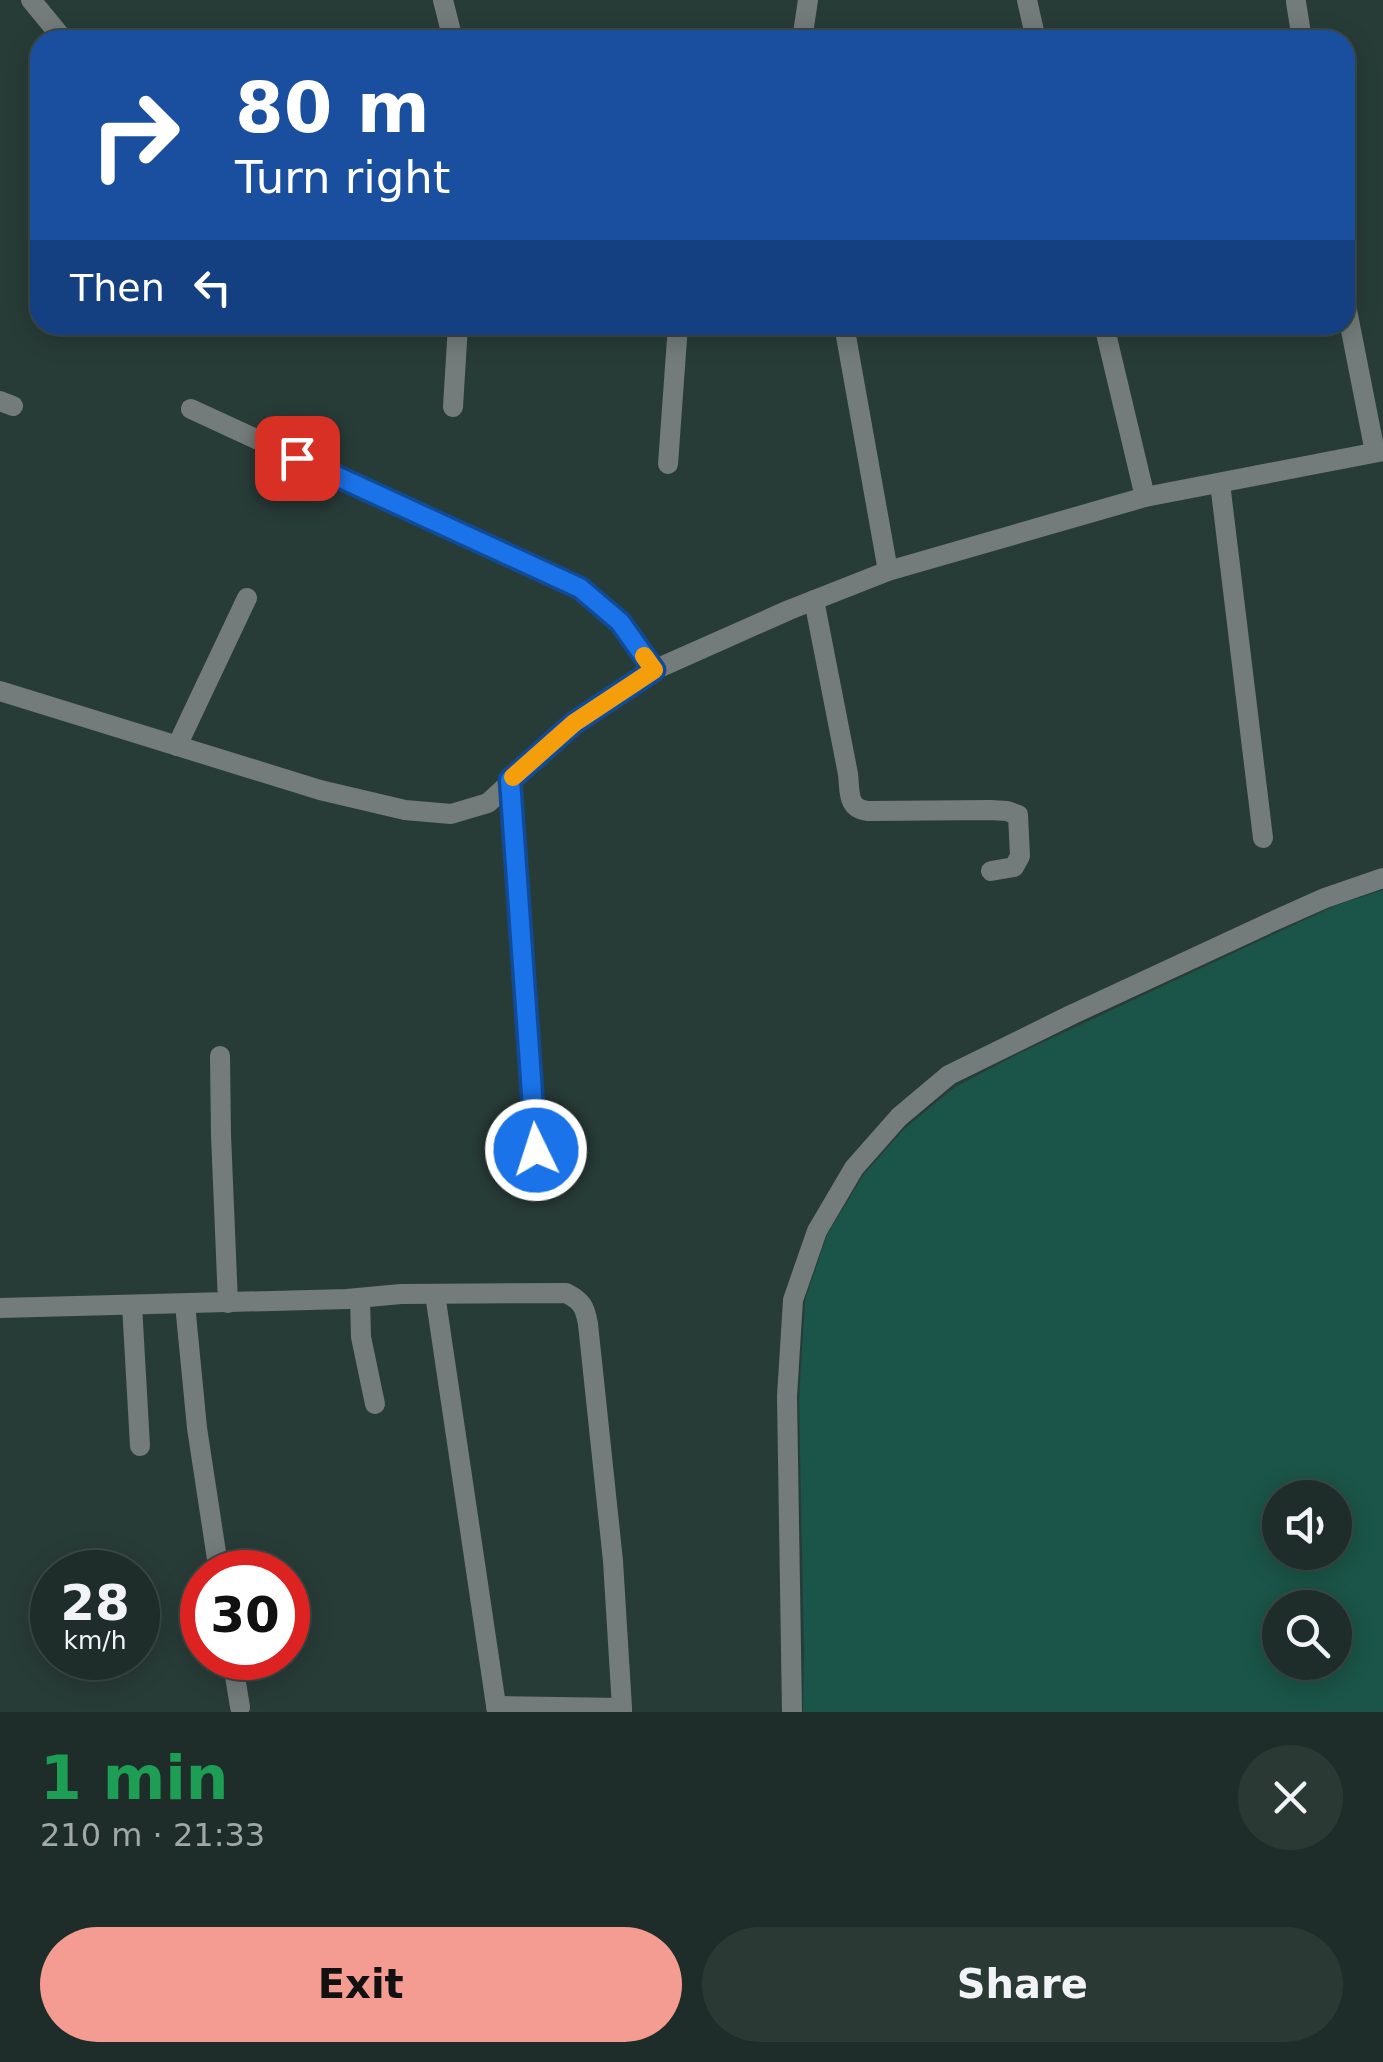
<!DOCTYPE html>
<html lang="en">
<head>
<meta charset="utf-8">
<style>
	:root { --surface:#1e2d29; --page:#2b3935; --text:#f1f3f6; --muted:#a1a8a8; --line:#3c4946; --accent:#f59c92 }
	body { margin:0; font-family:"DejaVu Sans",sans-serif; background:var(--page); color:var(--text); height:100vh; display:flex; flex-direction:column; font-size:38px; white-space:nowrap }
	* { box-sizing:border-box; margin:0 }
	p { font-size:32px; color:var(--muted) }
	.icon { flex:none; width:55px; height:55px; fill:none; stroke:currentColor; stroke-width:2; stroke-linecap:round; stroke-linejoin:round }
	.map { position:relative; height:1712px; overflow:hidden }
	.panel { display:flex; flex-direction:column; background:var(--surface); flex:1 }
	.panel>* { flex:none }
	.guide { position:absolute; left:30px; top:30px; width:1325px; height:305px; border-radius:30px; box-shadow:0 5px 25px #0003,0 0 0 2px var(--line); background:#1a4fa0; color:#fff; overflow:hidden }
	.fabs { position:absolute; left:1262px; top:1480px; display:grid; gap:20px }
	.fabs a { display:grid; place-items:center; width:90px; height:90px; border-radius:50%; background:var(--surface); box-shadow:0 5px 25px #0003,0 0 0 2px var(--line); font-size:50px }
	.speed { position:absolute; left:30px; top:1550px; display:flex; gap:20px; font-size:50px; font-weight:700; text-align:center }
	.speed>* { display:grid; place-content:center; width:130px; height:130px; border-radius:50%; background:var(--surface); box-shadow:0 5px 25px #0003,0 0 0 2px var(--line); line-height:1 }
	.speed small { font-size:25px; font-weight:400 }
	.speed .limit { border:15px solid #d22; background:#fff; color:#111 }
	.pin { position:absolute; display:grid; place-items:center; width:85px; height:85px; color:#fff; margin:-42px; border-radius:20px; box-shadow:0 5px 15px #0006 }
	.me { position:absolute; width:110px; margin:-55px; rotate:356deg; stroke-linejoin:round; filter:drop-shadow(0 0 8px #0008) }
	.turn { display:flex; align-items:center; gap:35px; height:210px; padding:0 40px; font-size:45px }
	.turn .icon { width:130px; height:130px; stroke-width:2.5 }
	.turn b { display:block; font-size:70px; line-height:85px }
	.then { display:flex; align-items:center; height:95px; padding:0 40px; background:#0003; gap:20px; font-size:38px }
	.round { display:grid; place-items:center; flex:none; width:105px; height:105px; border-radius:52px; background:var(--page) }
	.overview { display:flex; align-items:center; justify-content:space-between; height:170px; padding:0 40px }
	h1 { font-size:60px; font-weight:800; line-height:75px; color:#1e9e55 }
	.primary-button { display:flex; gap:20px; margin-top:auto; padding:20px 40px }
	.primary-button a { flex:1; height:115px; border-radius:60px; background:var(--accent); color:#111; font-size:40px; font-weight:800; line-height:115px; text-align:center }
	.primary-button a+a { background:var(--page); color:var(--text) }
	.map>svg:first-child { display:block }
	.green { fill:#1b5448; fill-rule:evenodd }
	.lines { fill:none; stroke-linecap:round; stroke-linejoin:round }
	.minor { stroke:#737c7a; stroke-width:20 }
	.route-casing { stroke:#114b97; stroke-width:25 }
	.route { stroke:#1a73e8; stroke-width:18 }
	.slow { stroke:#f59e0b; stroke-width:18 }
</style>
</head>
<body>
<div class="map">
<svg width="1383" height="1712" viewBox="0 0 1383 1712">
	<rect width="100%" height="100%" fill="#283c37"/>
	<path class="green" d="M 1383,890 L 1383,1712 L 803,1712 L 804,1654 L 799,1399 L 805,1300 L 827,1235 L 864,1174 L 905,1128 L 955,1087 L 1020,1053 L 1274,934 L 1337,905 ZM 1280,1498 L 1335,1498 L 1335,1552 L 1280,1552 ZM 1280,1608 L 1335,1608 L 1335,1662 L 1280,1662 Z"/>
	<g class="lines">
		<g class="minor">
			<path d="M 31,0 L 64,40"/>
			<path d="M 443,0 L 453,40"/>
			<path d="M 1027,0 L 1036,40"/>
			<path d="M 1296,2 L 1302,40"/>
			<path d="M 802,40 L 808,0"/>
			<path d="M 1345,300 L 1375,452"/>
			<path d="M 844,325 L 888,571"/>
			<path d="M 1104,325 L 1145,497"/>
			<path d="M 0,401 L 13,406"/>
			<path d="M 453,407 L 458,325"/>
			<path d="M 191,409 L 580,588 L 621,623 L 654,670"/>
			<path d="M 668,464 L 678,325"/>
			<path d="M 1220,483 L 1263,838"/>
			<path d="M 814,600 L 848,774 C 850,792 847,809 868,811 L 991,810 L 1007,811 L 1018,815 L 1020,856 L 1014,867 L 991,871"/>
			<path d="M 0,691 L 320,790 L 405,810 L 451,814 L 488,803 L 574,723 L 654,670 L 789,610 L 888,571 L 1145,497 L 1383,451"/>
			<path d="M 177,746 L 247,598"/>
			<path d="M 510,779 L 537,1150"/>
			<path d="M 220,1056 L 221,1135 L 228,1303"/>
			<path d="M 435,1294 L 497,1712"/>
			<path d="M 360,1298 L 361,1337 L 375,1404"/>
			<path d="M 185,1304 L 197,1428 L 219,1572"/>
			<path d="M 132,1305 L 140,1446"/>
			<path d="M 0,1308 L 347,1299 L 401,1294 L 566,1293 C 582,1301 585,1307 588,1324 L 613,1561 L 622,1708"/>
			<path d="M 232,1658 L 240,1707"/>
			<path d="M 496,1706 L 622,1708 L 622,1712"/>
			<path d="M 792,1712 L 787,1396 L 793,1300 L 817,1231 L 854,1168 L 899,1117 L 949,1075 L 1073,1014 L 1269,923 L 1325,898 L 1383,878"/>
		</g>
	</g>
	<g class="lines">
		<g class="route-casing">
			<path id="route" d="M 297,458 L 580,588 L 620,622 L 654,670 L 574,723 L 510,780 L 536,1150"/>
		</g>
		<use href="#route" class="route"/>
		<path class="slow" d="M 513,777 L 574,723 L 654,670 L 644,656"/>
	</g>
</svg>
<div class="fabs">
<a><svg class="icon" aria-label="sound" viewBox="0 0 24 24"><path d="M4 9h4l5-4v14l-5-4H4zM17 9q2 3 0 6"/></svg></a>
<a><svg class="icon" aria-label="search" viewBox="0 0 24 24"><circle cx="10" cy="10" r="6"/><path d="M15 15l6 6"/></svg></a>
</div>
<div class="speed"><div>28<small>km/h</small></div><div class="limit">30</div></div>
<div class="pin" style="left:297px;top:458px;background:#d93025"><svg class="icon" aria-label="arrive" viewBox="0 0 24 24"><path d="M6 21V4h12l-3 4 3 4H6"/></svg></div>
<svg class="me" style="left:536px;top:1150px" viewBox="-20 -20 40 40"><circle r="17" fill="#1a73e8" stroke="#fff" stroke-width="3"/><path d="M0-11L8 9 0 5-8 9z" fill="#fff"/></svg>
<div class="guide">
<div class="turn"><svg class="icon" aria-label="right" viewBox="0 0 24 24"><path d="M7 20v-9h11M14 6l5 5-5 5"/></svg><div><b>80 m</b>Turn right</div></div>
<div class="then">Then<svg class="icon" aria-label="left" viewBox="0 0 24 24"><path d="M17 20v-9H6M10 6l-5 5 5 5"/></svg></div>
</div>
</div>
<section class="panel">
<div class="overview"><div><h1>1 min</h1><p>210 m · 21:33</p></div><a class="round"><svg class="icon" aria-label="close" viewBox="0 0 24 24"><path d="M6 6l12 12M18 6L6 18"/></svg></a></div>
<div class="primary-button"><a>Exit</a><a>Share</a></div>
</section>
</body>
</html>
